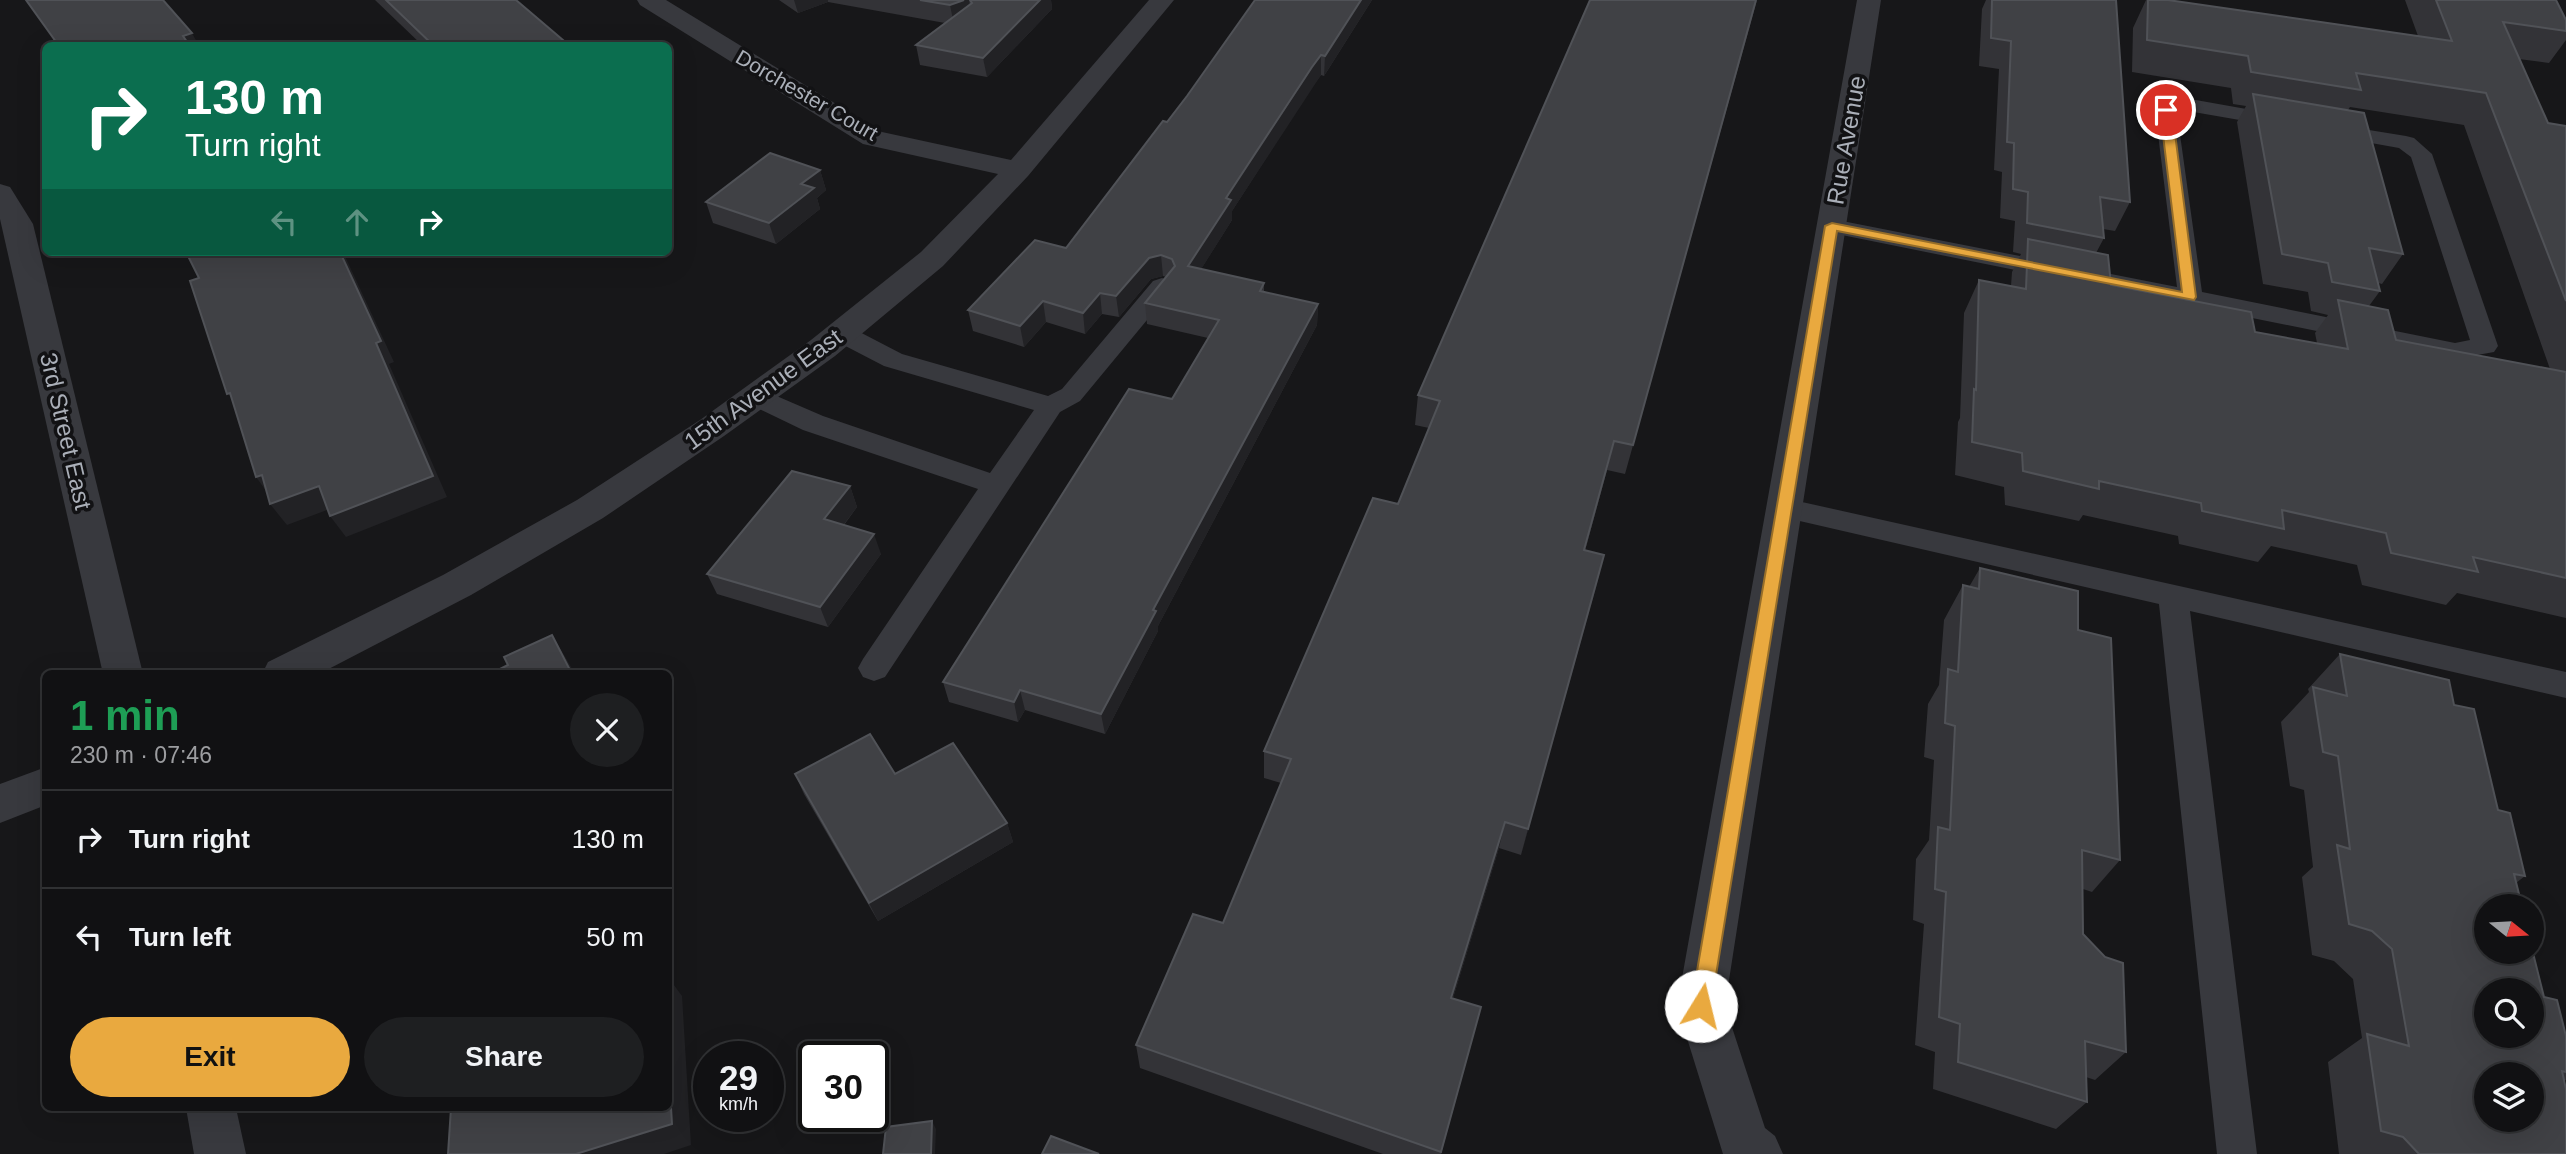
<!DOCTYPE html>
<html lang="en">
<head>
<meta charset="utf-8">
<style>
	:root { --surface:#111113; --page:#1e1f21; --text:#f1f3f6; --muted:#9c9da0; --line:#303133; --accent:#e9a93f }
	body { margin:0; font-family:Helvetica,sans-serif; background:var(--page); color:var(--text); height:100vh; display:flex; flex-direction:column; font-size:26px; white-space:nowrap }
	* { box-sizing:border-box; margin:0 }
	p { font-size:23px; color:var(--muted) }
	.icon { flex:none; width:38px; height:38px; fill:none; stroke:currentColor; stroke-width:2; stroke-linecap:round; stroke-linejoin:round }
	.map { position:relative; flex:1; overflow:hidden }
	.details { position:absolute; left:42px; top:670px; width:630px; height:441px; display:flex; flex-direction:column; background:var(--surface); border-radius:10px; box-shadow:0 7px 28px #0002,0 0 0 2px var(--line) }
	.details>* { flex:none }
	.banner { position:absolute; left:42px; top:42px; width:630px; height:214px; border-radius:10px; box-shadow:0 7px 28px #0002,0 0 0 2px var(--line); background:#0b6e4f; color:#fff; overflow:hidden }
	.needle { width:46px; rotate:108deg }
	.buttons { position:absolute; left:2474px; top:894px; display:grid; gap:14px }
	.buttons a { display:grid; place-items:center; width:70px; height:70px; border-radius:50%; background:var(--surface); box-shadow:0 7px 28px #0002,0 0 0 2px var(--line); font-size:35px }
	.speed { position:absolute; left:693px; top:1041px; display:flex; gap:14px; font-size:35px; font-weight:700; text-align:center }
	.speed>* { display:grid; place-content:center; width:91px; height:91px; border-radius:50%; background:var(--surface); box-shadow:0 7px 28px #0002,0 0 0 2px var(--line); line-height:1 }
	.speed small { font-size:18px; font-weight:400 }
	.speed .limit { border:4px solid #111; border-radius:10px; background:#fff; color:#111 }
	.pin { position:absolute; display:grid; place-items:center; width:60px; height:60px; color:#fff; margin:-30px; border:4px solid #fff; border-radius:50%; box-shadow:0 2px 7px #0007 }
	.me { position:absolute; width:77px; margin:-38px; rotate:9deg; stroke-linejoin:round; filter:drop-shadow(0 0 5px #0008) }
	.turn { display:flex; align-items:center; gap:24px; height:147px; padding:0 28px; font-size:32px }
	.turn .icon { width:91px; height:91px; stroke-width:2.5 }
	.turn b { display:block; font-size:49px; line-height:60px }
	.lanes { display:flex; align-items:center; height:66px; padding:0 28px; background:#0003; justify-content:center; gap:35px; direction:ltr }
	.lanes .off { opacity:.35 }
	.round { display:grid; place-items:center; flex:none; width:74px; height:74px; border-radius:37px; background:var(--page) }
	.summary { display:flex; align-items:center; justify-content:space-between; height:119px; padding:0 28px }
	h1 { font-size:42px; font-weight:700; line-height:52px; color:#1e9e55 }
	.cta { display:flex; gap:14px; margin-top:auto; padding:14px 28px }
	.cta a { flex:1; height:80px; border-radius:42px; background:var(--accent); color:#111; font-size:28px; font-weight:700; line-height:80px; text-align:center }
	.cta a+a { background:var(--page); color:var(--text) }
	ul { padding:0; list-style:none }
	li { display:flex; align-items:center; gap:21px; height:98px; padding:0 28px; border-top:2px solid var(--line) }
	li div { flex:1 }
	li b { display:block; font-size:26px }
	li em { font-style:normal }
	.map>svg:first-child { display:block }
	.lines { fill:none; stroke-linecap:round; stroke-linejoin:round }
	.lane { fill:#38393e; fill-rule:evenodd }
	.street { fill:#38393e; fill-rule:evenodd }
	.wall { fill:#333337; fill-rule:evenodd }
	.shaded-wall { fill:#222225 }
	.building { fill:#404145; stroke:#505257; stroke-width:2; fill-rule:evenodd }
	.route { fill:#e9a93f; stroke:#976e29; stroke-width:2 }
	.labels { text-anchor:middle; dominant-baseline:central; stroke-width:7; stroke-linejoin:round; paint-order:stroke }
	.far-street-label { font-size:21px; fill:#aaafb8; stroke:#121214 }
	.street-label { font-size:24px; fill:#aaafb8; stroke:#121214 }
</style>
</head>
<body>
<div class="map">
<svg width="2566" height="1154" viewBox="0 0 2566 1154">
	<rect width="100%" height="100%" fill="#171719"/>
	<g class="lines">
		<g class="lane">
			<path d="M 2179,97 L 2280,115 L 2288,116 L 2291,121 L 2288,126 L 2280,127 L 2182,110 L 2177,113 L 2202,292 L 2455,343 L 2470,340 L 2411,157 L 2399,148 L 2332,136 L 2324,135 L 2321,130 L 2324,125 L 2332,124 L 2406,136 L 2414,138 L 2432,154 L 2498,346 L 2494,352 L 2455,359 L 1832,233 L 1824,231 L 1820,226 L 1824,221 L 1832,219 L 2177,287 L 2155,110 L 2159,106 Z"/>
			<path d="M 1162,278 L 1171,281 L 1174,286 L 1171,291 L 1080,401 L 1060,412 L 885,677 L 874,681 L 863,677 L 858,668 L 863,659 L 978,489 L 803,430 L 747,403 L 743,397 L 747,391 L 756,388 L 765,391 L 823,416 L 990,473 L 1034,410 L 884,366 L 832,339 L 828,333 L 832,327 L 841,325 L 850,327 L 902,354 L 1048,396 L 1062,389 L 1153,281 Z"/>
			<path d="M 1784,498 L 2566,672 L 2566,698 L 2190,611 L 2257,1154 L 2217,1154 L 2159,604 L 1774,515 L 1770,508 L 1774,501 Z"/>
		</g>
		<g class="street">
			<path d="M 637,0 L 666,0 L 882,132 L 1011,160 L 1149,0 L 1174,0 L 1028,176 L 943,266 L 835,356 L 724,436 L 603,518 L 471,595 L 319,674 L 262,674 L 268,662 L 443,575 L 577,500 L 700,420 L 811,340 L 921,252 L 998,174 L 863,144 L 640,5 Z"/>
			<path d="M 1857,0 L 1881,0 L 1725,1006 L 1765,1128 L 1775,1136 L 1783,1154 L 1723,1154 L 1677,1006 Z"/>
			<path d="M 0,184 L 10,187 L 33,224 L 143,674 L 103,674 L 0,219 Z"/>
			<path d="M 46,767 L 46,805 L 0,823 L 0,784 Z"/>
			<path d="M 186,1108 L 236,1108 L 246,1154 L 194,1154 Z"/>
		</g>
	</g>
	<g class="wall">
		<path d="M 375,0 L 516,0 L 570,46 L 423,46 Z"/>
		<path d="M 779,0 L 1051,0 L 1052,9 L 987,77 L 920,65 L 916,45 L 945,23 L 828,2 L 798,13 Z"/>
		<path d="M 1255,0 L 1372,0 L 1324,76 L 1321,75 L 1312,87 L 1232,211 L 1232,220 L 1201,269 L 1264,283 L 1264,292 L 1318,304 L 1317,325 L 1158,626 L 1158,631 L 1105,734 L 1025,710 L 1018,722 L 949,702 L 943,682 L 1172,399 L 1208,338 L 1147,324 L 1145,303 L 1166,277 L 1163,276 L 1151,279 L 1119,317 L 1102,314 L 1085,334 L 1046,322 L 1024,347 L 973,331 L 968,310 L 1066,248 L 1187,96 Z"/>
		<path d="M 1757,0 L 1625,474 L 1607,470 L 1585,551 L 1604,555 L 1521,855 L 1499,848 L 1453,998 L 1475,1030 L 1441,1154 L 1383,1154 L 1140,1068 L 1136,1045 L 1223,923 L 1281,783 L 1264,778 L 1264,751 L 1398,504 L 1429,428 L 1415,425 L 1418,395 Z"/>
		<path d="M 1986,0 L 2116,0 L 2130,202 L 2115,231 L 2103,229 L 2104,238 L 2096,253 L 2111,285 L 2255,332 L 2317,343 L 2315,333 L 2328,315 L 2311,311 L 2308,292 L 2263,284 L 2237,122 L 2246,106 L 2233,104 L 2231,88 L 2132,72 L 2133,28 L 2146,0 L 2168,0 L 2418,36 L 2405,0 L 2556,0 L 2566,20 L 2566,40 L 2549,63 L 2519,59 L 2548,123 L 2566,126 L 2566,618 L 2457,593 L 2446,605 L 2362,585 L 2357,565 L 2271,546 L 2258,562 L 2179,544 L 2178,536 L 2083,515 L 2079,521 L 2005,505 L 2004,487 L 1955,475 L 1958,422 L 1960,418 L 1964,313 L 1979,280 L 2011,286 L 2012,272 L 2021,254 L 2013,252 L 2015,221 L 2000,218 L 2002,172 L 1994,170 L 1999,69 L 1979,66 L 1982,9 ZM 2350,107 L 2464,125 L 2550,369 L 2396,340 L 2369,306 L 2380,291 L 2378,283 L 2382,284 L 2403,254 L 2348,110 Z"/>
		<path d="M 820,170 L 826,190 L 817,198 L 820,209 L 776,244 L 713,223 L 706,202 Z"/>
		<path d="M 850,486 L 857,507 L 844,525 L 881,554 L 828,627 L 717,594 L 707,574 Z"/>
		<path d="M 1980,568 L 2078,630 L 2120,860 L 2092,892 L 2083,889 L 2083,934 L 2126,1052 L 2095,1080 L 2086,1077 L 2087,1102 L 2056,1129 L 1933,1089 L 1935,1052 L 1915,1045 L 1924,924 L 1913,920 L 1916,859 L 1929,840 L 1934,760 L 1924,757 L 1928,704 L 1939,685 L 1944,620 L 1963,585 L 1969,587 Z"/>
		<path d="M 2340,654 L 2454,705 L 2525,876 L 2516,883 L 2544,997 L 2566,1036 L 2566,1080 L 2564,1081 L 2566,1154 L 2339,1154 L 2328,1062 L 2362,1038 L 2353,979 L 2334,961 L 2312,955 L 2302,877 L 2313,867 L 2304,790 L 2290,786 L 2281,722 L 2309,692 L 2308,689 Z"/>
		<path d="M 795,774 L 895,774 L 1007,823 L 1013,842 L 878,921 L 804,794 Z"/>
	</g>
	<g class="shaded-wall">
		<path d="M 794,0 L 828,0 L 828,2 L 798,13 Z"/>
		<path d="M 964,0 L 969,0 L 972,17 L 954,25 L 950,5 Z"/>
		<path d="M 1040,0 L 1051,0 L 1052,9 L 987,77 L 983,58 Z"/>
		<path d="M 1361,0 L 1372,0 L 1324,76 L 1325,56 Z"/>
		<path d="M 192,33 L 199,46 L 189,46 L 183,36 Z"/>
		<path d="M 1321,55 L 1321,75 L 1232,211 L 1232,220 L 1190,287 L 1188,266 L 1226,198 Z"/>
		<path d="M 820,170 L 826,190 L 817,198 L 820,209 L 776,244 L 769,223 L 801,184 Z"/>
		<path d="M 340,252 L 343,252 L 394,362 L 389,364 L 447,497 L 346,537 L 330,516 L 376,343 Z"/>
		<path d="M 1161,255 L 1163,276 L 1151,279 L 1119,317 L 1116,296 L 1149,258 Z"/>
		<path d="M 1100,293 L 1102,314 L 1085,334 L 1083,313 Z"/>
		<path d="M 1043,301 L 1046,322 L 1024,347 L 1020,326 Z"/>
		<path d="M 1318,304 L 1317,325 L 1158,626 L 1158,631 L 1105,734 L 1101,714 L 1153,610 Z"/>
		<path d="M 1614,441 L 1607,470 L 1577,579 L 1584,550 Z"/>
		<path d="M 262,475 L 272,499 L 256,477 Z"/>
		<path d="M 319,486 L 335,507 L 287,525 L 270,504 Z"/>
		<path d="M 850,486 L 857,507 L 832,540 L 824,519 Z"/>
		<path d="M 874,534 L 881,554 L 828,627 L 820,607 Z"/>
		<path d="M 1604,555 L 1597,584 L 1521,855 L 1528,829 Z"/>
		<path d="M 552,635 L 567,660 L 575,674 L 572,674 Z"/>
		<path d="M 1020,690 L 1025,710 L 1018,722 L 1014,702 Z"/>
		<path d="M 1505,822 L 1499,848 L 1446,1021 L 1451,998 Z"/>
		<path d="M 1007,823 L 1013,842 L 878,921 L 869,903 Z"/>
		<path d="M 668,977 L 682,996 L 691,1145 L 664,1154 L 576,1154 L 668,1059 Z"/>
		<path d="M 932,1121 L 936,1129 L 935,1154 L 931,1154 Z"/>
	</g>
	<g class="building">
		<path d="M 26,0 L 163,0 L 192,33 L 183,36 L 190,46 L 59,46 Z"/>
		<path d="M 386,0 L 516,0 L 570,46 L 434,46 Z"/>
		<path d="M 920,0 L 964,0 L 950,5 Z"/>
		<path d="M 970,0 L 1040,0 L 983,58 L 916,45 L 972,3 Z"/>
		<path d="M 1255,0 L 1361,0 L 1325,56 L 1321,55 L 1312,67 L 1226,198 L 1231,200 L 1188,266 L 1264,283 L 1260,291 L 1318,304 L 1153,610 L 1156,611 L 1101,714 L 1020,690 L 1014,702 L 943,682 L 1129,389 L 1172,399 L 1219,320 L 1145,303 L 1175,266 L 1172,259 L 1161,255 L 1149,258 L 1116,296 L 1100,293 L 1083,313 L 1043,301 L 1020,326 L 968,310 L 1035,240 L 1066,248 L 1163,121 L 1167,122 L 1187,96 Z"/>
		<path d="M 1590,0 L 1756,0 L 1633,445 L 1614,441 L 1584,550 L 1604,555 L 1528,829 L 1505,822 L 1451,998 L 1481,1007 L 1441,1152 L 1136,1045 L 1193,914 L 1223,923 L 1291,759 L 1264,751 L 1373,498 L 1398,504 L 1440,401 L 1418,395 Z"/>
		<path d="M 1992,0 L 2116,0 L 2130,202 L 2100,197 L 2104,238 L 2027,223 L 2028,192 L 2013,189 L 2014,143 L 2007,142 L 2011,41 L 1991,38 Z"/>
		<path d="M 2148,0 L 2168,0 L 2452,41 L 2436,0 L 2556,0 L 2566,20 L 2566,31 L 2503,22 L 2548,123 L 2566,126 L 2566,301 L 2486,93 L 2356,73 L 2361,90 L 2251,72 L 2248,56 L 2147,40 Z"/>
		<path d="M 2253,94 L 2364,113 L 2403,254 L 2369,248 L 2380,291 L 2332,282 L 2328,263 L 2282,254 Z"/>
		<path d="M 770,153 L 820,170 L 801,184 L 814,188 L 769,223 L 706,202 Z"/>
		<path d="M 2028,239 L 2108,255 L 2111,285 L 2251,312 L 2255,332 L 2348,349 L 2338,300 L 2388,310 L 2396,340 L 2566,372 L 2566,578 L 2473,557 L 2478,572 L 2391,553 L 2386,533 L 2282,510 L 2284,529 L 2202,511 L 2201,503 L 2099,481 L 2099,489 L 2023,471 L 2022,453 L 1972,442 L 1974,389 L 1976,390 L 1979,280 L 2026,289 Z"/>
		<path d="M 186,252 L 340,252 L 381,341 L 376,343 L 433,476 L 330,516 L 319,486 L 270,504 L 262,475 L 256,477 L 230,393 L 227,394 L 190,281 L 199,278 Z"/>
		<path d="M 792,471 L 850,486 L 824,519 L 874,534 L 820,607 L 707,574 Z"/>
		<path d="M 1980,568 L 2078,591 L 2078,630 L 2111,638 L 2120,860 L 2082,850 L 2083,934 L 2105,957 L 2123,963 L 2126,1052 L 2085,1041 L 2087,1102 L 1958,1062 L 1960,1024 L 1939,1017 L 1946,892 L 1935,889 L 1938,827 L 1950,830 L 1955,726 L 1945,723 L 1948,669 L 1958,672 L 1963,585 L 1979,589 Z"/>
		<path d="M 552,635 L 572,674 L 490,674 L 508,665 L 504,657 Z"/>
		<path d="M 2340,654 L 2449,680 L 2454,705 L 2474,709 L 2498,810 L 2510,813 L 2525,876 L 2514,874 L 2522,906 L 2487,906 L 2487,952 L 2532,952 L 2532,949 L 2544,997 L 2557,1000 L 2566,1036 L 2566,1072 L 2562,1071 L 2566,1089 L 2566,1154 L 2419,1154 L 2403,1137 L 2381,1131 L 2367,1034 L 2409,1046 L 2392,949 L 2372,931 L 2349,924 L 2337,845 L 2350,849 L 2338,756 L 2323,752 L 2313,687 L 2347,696 ZM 2487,990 L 2532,990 L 2532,1036 L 2487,1036 ZM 2487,1074 L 2532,1074 L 2532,1120 L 2487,1120 Z"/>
		<path d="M 870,734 L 895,774 L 953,743 L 1007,823 L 869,903 L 795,774 Z"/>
		<path d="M 668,1059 L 672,1124 L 576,1154 L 448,1154 L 451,1108 L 668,1108 Z"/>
		<path d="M 932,1121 L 931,1154 L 883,1154 L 886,1127 Z"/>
		<path d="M 1051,1136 L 1099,1154 L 1042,1154 Z"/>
	</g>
	<path class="route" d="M 2166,107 L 2172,110 L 2196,297 L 2194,300 L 1837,231 L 1711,1006 L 1708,1013 L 1701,1016 L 1694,1013 L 1691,1006 L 1825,226 L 1832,223 L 2182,292 L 2160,110 Z"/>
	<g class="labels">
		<g class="far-street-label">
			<text transform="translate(807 95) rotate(30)">Dorchester Court</text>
		</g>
		<g class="street-label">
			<text transform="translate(1846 140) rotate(-80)">Rue Avenue</text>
			<text transform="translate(763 389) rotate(-36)">15th Avenue East</text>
			<text transform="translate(66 431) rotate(77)">3rd Street East</text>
		</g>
	</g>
</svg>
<div class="buttons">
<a><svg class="needle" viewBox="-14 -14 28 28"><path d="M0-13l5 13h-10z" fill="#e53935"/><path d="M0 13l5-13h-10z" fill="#9c9da0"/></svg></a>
<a><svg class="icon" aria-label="search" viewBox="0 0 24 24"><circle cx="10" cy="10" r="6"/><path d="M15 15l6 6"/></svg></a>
<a><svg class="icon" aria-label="layers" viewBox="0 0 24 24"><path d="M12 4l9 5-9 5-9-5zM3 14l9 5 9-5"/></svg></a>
</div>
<div class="speed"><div>29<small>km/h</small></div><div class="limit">30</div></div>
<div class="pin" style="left:2166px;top:110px;background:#d93025"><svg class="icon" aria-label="arrive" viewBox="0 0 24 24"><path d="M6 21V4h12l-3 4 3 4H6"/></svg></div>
<svg class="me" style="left:1701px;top:1006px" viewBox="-20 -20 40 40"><circle r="19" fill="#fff"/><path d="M0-13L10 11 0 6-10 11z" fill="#e9a93f"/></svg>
<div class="banner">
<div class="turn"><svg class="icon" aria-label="right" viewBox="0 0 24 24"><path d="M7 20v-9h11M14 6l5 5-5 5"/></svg><div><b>130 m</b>Turn right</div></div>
<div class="lanes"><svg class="icon off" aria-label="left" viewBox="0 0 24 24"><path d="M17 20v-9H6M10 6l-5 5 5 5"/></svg><svg class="icon off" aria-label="ahead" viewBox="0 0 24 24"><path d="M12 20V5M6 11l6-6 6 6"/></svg><svg class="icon" aria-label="right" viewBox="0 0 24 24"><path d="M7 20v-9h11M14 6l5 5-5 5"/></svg></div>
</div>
<section class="details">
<div class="summary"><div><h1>1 min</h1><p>230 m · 07:46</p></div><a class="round"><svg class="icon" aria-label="close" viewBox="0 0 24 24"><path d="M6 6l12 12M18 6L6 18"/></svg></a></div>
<ul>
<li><svg class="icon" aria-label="right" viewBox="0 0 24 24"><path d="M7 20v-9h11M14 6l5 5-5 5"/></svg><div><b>Turn right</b></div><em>130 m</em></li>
<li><svg class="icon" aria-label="left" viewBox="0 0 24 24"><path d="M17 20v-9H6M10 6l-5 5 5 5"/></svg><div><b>Turn left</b></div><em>50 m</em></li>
</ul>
<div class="cta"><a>Exit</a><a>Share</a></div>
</section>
</div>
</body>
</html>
